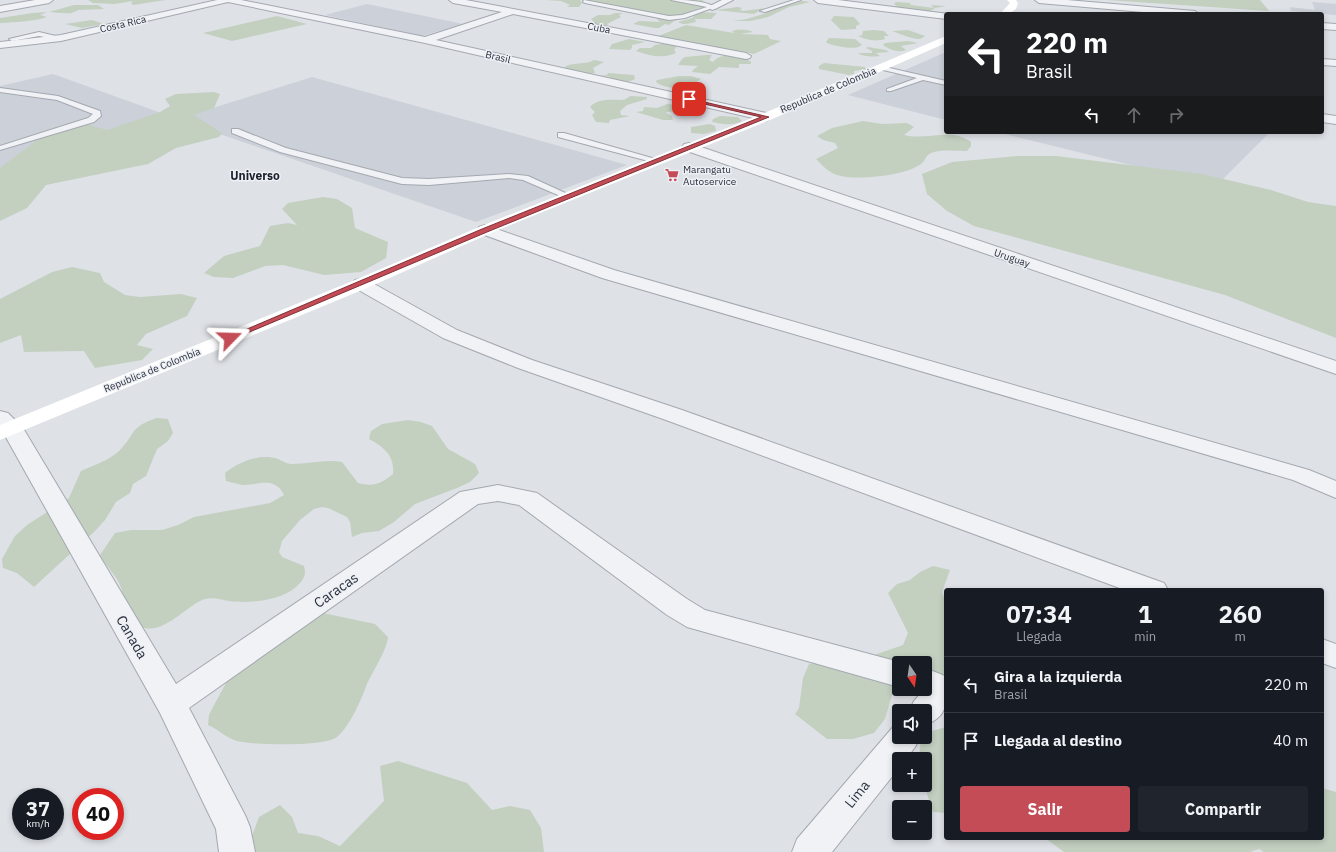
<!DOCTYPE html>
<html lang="es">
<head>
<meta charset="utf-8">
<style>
	:root { --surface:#171b24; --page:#20242c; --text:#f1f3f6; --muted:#9ea1a6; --line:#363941; --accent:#c34c56 }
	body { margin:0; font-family:"IBM Plex Sans",sans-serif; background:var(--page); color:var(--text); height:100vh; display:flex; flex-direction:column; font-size:15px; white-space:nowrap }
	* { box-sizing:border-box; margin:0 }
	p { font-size:13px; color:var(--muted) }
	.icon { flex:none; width:22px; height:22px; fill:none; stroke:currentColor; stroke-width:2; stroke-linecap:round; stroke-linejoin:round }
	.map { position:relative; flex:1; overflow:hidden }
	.panel { position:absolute; left:944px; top:588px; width:380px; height:252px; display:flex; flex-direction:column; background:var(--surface); border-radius:4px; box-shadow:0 2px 6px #0003 }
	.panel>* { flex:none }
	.hud { position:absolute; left:944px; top:12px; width:380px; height:122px; border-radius:4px; box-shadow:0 2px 6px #0003; background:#202124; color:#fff; overflow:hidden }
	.needle { width:26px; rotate:167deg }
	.buttons { position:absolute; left:892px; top:656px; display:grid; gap:8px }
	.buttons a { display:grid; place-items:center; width:40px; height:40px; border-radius:4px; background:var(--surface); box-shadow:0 2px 6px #0003; font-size:20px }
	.speed { position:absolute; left:12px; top:788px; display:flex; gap:8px; font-size:20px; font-weight:700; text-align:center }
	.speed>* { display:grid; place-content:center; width:52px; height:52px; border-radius:50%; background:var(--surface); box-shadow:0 2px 6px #0003; line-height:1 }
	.speed small { font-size:10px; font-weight:400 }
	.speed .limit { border:6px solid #d22; background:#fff; color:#111 }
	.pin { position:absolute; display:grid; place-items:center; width:34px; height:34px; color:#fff; margin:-17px; border-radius:8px; box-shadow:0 2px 6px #0006 }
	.me { position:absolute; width:44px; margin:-22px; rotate:68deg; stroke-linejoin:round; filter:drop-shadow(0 0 3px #0008) }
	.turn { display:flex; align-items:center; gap:14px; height:84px; padding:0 16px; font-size:18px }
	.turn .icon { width:52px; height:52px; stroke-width:2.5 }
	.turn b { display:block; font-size:28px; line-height:34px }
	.lanes { display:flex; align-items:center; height:38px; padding:0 16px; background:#0003; justify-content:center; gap:20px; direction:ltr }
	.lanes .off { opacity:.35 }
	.eta { display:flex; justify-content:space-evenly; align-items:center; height:68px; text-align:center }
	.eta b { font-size:24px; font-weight:700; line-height:28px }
	.cta { display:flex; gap:8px; margin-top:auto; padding:8px 16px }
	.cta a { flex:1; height:46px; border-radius:4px; background:var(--accent); color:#fff; font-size:16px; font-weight:700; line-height:46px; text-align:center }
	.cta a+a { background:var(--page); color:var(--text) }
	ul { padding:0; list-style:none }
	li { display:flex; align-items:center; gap:12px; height:56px; padding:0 16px; border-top:1px solid var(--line) }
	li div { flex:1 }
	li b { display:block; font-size:15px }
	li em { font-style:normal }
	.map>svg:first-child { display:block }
	.built { fill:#ccd0d8 }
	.green { fill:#c3d0c0 }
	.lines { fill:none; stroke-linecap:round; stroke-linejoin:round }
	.lane-casing { stroke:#a4a8b0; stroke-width:2 }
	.street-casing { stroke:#a4a8b0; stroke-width:2 }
	.lane { fill:#f0f2f5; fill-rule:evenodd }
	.street { fill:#f0f2f5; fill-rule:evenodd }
	.secondary { fill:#fff; fill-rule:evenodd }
	.route { fill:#c34c56; stroke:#7f3138 }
	.labels { text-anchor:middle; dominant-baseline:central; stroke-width:3; stroke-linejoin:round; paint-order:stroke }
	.far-street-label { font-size:10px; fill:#292e3c; stroke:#edf0f4 }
	.far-poi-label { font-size:10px; fill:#292e3c; stroke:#edf0f4; text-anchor:start }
	.far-quarter-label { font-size:12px; font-weight:bold; fill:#1b202d; stroke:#edf0f4 }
	.near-street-label { font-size:14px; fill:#292e3c; stroke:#edf0f4 }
</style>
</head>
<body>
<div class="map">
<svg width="1336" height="852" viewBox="0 0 1336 852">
	<rect width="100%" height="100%" fill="#dee1e6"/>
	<g class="built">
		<path d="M 1312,2 L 1336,4 L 1336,15 L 1291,11 L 1290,7 L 1315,10 Z"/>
		<path d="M 367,4 L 463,24 L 422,36 L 325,15 Z"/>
		<path d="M 946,52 L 946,120 L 848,95 Z"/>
		<path d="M 53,74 L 178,119 L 312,77 L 627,165 L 476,222 L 176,119 L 0,174 L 0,86 Z"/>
		<path d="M 997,132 L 1270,132 L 1216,186 Z"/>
	</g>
	<g class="green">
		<path d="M 88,0 L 166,0 L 133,5 L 131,3 L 133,1 L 114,4 L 93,3 Z"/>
		<path d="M 546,0 L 702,0 L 710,5 L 685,13 L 684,18 L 674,21 L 669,25 L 665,24 L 659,28 L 654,28 L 633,24 L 639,21 L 660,22 L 656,18 L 640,15 L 646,12 L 580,0 L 582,3 L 579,7 L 567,7 L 570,5 L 561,1 Z"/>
		<path d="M 1107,0 L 1260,0 L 1269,11 Z"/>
		<path d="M 803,1 L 810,2 L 789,7 L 768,17 L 750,21 L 733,21 L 747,19 L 766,13 L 766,10 Z"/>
		<path d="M 896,2 L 910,3 L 911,5 L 934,8 L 931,5 L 946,6 L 935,8 L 929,12 L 894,7 L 897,6 L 894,4 Z"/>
		<path d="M 74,5 L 98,5 L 104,9 L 78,10 C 71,16 58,12 49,12 Z"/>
		<path d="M 738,7 L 742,8 L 740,10 L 743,11 L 765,8 L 754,14 L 715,10 Z"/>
		<path d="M 47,12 L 40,15 L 47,17 C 31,22 16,22 0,23 L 0,18 L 33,13 Z"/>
		<path d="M 698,12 L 717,13 L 711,19 L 695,19 L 696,22 C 690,23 684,26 678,22 L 692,18 Z"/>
		<path d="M 615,13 L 623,13 L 619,15 L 621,17 L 607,24 L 609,26 L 589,23 L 594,22 L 591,19 L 598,15 L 610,15 Z"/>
		<path d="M 277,16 L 307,24 L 232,41 L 203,33 Z"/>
		<path d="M 834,16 L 854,17 L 860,24 L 856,26 L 856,29 L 841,30 L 831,20 Z"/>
		<path d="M 92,20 L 104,24 L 82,28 L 65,24 Z"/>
		<path d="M 686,25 L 734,33 L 732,31 C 739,29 746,29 753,32 L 740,34 L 768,35 L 770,39 L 781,41 L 754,54 L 656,37 Z"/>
		<path d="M 873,30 L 884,31 L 889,36 L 884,36 L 885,39 C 876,42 866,40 858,36 L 862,35 L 863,31 Z"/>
		<path d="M 908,30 L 925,36 C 923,37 921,39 919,39 C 916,40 896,33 893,31 Z"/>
		<path d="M 829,38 L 855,39 L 862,45 C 855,51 838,46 829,44 L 826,42 Z"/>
		<path d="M 629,39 L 645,42 L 632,45 L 632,48 L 630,50 L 609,49 L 612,44 Z"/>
		<path d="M 908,41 L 918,43 L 901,46 L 906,50 C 898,53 890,50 883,45 L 885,43 Z"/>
		<path d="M 665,43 L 676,45 L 677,46 L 674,50 L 676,53 C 663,59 649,56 636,51 L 640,48 L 651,48 L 655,45 Z"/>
		<path d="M 868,47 L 886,50 L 889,52 L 876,53 L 880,56 C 874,57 863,57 858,53 L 872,53 L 872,51 L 866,48 Z"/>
		<path d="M 706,55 L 712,55 L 709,60 L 713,62 C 721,52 742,54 751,62 L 751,64 L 739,64 L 739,68 L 719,67 L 710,74 L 692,72 L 693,70 L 698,66 L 678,65 L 682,59 L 685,57 Z"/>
		<path d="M 594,60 L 604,62 L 593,68 L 595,73 C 585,75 575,71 565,69 L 565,67 C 570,62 587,65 594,60 Z"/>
		<path d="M 824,63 L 865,67 L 866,69 L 854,71 L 854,74 L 849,75 L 819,69 L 819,66 Z"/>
		<path d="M 608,73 L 634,75 L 635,79 C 628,83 619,82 611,80 L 610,77 L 600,76 L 607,75 Z"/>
		<path d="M 679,76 L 691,76 L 701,79 C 690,87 669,92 656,82 L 657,80 Z"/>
		<path d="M 214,92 L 220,94 L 214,108 L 194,115 L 222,133 L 219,137 L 176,148 L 148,164 L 46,185 L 27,208 L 0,221 L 0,168 L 53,128 L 79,122 L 107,130 L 160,112 L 170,106 L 165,99 L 176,94 Z"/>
		<path d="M 631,96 L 647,97 L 647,99 L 627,105 L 620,111 L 621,115 L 630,116 L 610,120 L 609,123 L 596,122 L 592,115 L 595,112 L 590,107 C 598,98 611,100 622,100 C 626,100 627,97 631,96 Z"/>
		<path d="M 667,104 L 687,105 L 689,106 L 689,110 L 667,112 L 666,113 L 672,116 L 673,120 L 663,120 L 636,112 L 643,111 L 644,107 L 657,108 Z"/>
		<path d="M 720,116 L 738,117 L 742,121 C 734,126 721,124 712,122 L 713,119 Z"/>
		<path d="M 863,121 L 882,124 L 907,123 L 914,127 L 904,135 C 926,141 951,127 971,142 L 971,146 L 967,151 C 955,151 942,149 931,153 C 926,155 925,161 921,164 C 905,176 855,181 837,175 C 828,172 822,165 816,159 L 838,148 L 835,143 L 823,140 L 817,136 L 832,128 Z"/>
		<path d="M 710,124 L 715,126 L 716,131 L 704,134 L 691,133 L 691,127 Z"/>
		<path d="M 1019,156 L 1056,156 L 1202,174 L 1271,190 L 1308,202 L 1336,206 L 1336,338 L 1225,295 L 974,226 L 947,211 L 927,194 L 922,174 L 952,162 Z"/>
		<path d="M 323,197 L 337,199 L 352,208 L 355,228 L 388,242 L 386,258 L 361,272 L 324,275 L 283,265 L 265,266 L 233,278 L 214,277 L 204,273 L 224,256 L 260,246 L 270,226 L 288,223 L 297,225 L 282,209 L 288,203 Z"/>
		<path d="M 72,267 L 100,273 L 104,282 L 125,295 L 140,297 L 181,294 L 197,298 L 187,316 L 146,334 L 137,345 L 153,349 L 142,360 L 95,368 L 84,351 L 24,352 L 21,335 L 0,343 L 0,299 L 52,272 Z"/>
		<path d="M 157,418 L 168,419 L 173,433 L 168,441 L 157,449 L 146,476 L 133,484 L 130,493 L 116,502 L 105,520 L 95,531 L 34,587 L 17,573 L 3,568 L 2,559 L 15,536 L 27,525 L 69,498 L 81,471 C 94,465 108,461 119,451 C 136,434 129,427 157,418 Z"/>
		<path d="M 408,420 L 421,422 L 432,426 L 448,449 L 475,464 L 479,473 L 470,482 L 457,488 L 415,504 L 394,522 L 379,531 L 362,533 L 352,537 L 350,522 L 347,517 L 328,508 L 322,507 L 314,509 L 300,520 L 282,541 L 279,552 L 282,557 L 304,566 C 306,573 305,577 300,583 C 286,600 251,604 229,601 C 222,600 213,597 205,599 C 188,604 163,636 142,627 C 125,619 126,597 119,583 C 114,573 105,565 100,555 L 115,533 L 131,530 L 162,530 L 178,525 L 194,517 L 270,503 L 284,495 C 274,476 260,485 242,485 C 237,484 231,482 226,481 L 225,473 C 239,462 259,453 278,459 C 283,461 286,464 292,464 C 309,464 325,459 342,462 L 358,483 C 373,487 381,484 393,474 C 395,456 384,447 369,439 L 371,431 L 382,424 Z"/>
		<path d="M 933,566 L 950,570 L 942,592 L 946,604 L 946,673 L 925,679 L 925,663 L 899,663 L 899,687 L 894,688 L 885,719 L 874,733 L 853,739 L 827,739 L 795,714 L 799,708 L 803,678 L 809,664 L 826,661 L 860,660 L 903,645 L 908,633 L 888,593 L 897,584 L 910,580 L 920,572 Z"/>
		<path d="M 318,612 L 375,624 L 388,637 C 387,650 373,671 367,684 C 361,700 350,726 337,737 C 325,747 252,745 237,741 C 226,738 218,729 208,725 L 209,715 L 213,707 L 226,683 L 238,666 Z"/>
		<path d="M 946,727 L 946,813 L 933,812 L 924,785 L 925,759 L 919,759 L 921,737 L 925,737 L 925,733 Z"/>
		<path d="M 398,761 L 467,783 L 492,810 L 510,806 L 530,810 L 541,828 L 544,852 L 251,852 L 252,836 L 259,817 L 280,805 L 292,817 L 298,833 L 318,836 L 340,846 L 384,801 L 380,766 Z"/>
		<path d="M 1322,788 L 1336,792 L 1336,852 L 1264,852 L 1259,849 L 1250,852 L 1064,852 L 1045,838 L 1322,838 Z"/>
	</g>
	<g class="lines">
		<g class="lane-casing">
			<g id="lane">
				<path d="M 584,0 L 669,16 L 682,15 L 707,7 L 671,0 C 683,0 704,0 715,7 L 685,18 L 669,20 L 585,3 L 583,2 Z"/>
				<path d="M 794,0 L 801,0 L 765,12 L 760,11 Z"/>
				<path d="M 39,32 L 64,38 L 61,40 L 39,36 L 12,41 L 9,39 Z"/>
				<path d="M 881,66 L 946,81 L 946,85 L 923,80 L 891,91 L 887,91 L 887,89 L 917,78 L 879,69 L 879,67 Z"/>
				<path d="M 0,88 L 58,96 L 100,111 L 101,116 L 94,122 L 0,150 L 0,146 L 88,118 L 93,114 L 57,100 L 0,92 Z"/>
				<path d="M 232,129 L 238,129 L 286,148 L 402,178 L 429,179 L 509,174 L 528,176 L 572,196 L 571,198 L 565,198 L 523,180 L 509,178 L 429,185 L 402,184 L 280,152 L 232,133 Z"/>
				<path d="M 558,133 L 564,133 L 659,160 L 652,162 L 558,137 Z"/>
			</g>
		</g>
		<g class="street-casing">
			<g id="street">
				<path d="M 35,0 L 53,0 L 49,3 L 0,12 L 0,6 Z"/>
				<path d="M 217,0 L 241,0 L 425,37 L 502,12 L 453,3 L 449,0 L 466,0 L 746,53 L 751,56 L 750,58 L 746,59 L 513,14 L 436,40 L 766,113 L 772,117 L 766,121 L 425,43 L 228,2 L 61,41 L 0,48 L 0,42 L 61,35 Z"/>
				<path d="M 722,0 L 733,0 L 715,9 L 712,10 L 708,7 Z"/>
				<path d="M 814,0 L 838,0 L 949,14 L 946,14 L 946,19 L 818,3 Z"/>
				<path d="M 1035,0 L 1067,0 L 1195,11 L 1199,14 L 1166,14 L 1039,3 Z"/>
				<path d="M 1322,23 L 1336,24 L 1336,30 L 1322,29 Z"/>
				<path d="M 1322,59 L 1336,60 L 1336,66 L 1322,65 Z"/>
				<path d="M 1322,114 L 1336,116 L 1336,124 L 1322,122 Z"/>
				<path d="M 689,143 L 1336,361 L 1336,374 L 684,150 L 682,147 L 684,144 Z"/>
				<path d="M 485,225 L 614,270 L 1309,470 L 1336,481 L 1336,498 L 1293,480 L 602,278 L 479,233 L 477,230 L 479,227 Z"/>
				<path d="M 361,279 L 367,280 L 457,330 L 532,360 L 682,410 L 1164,583 L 1168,590 L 1125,590 L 666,420 L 518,368 L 443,338 L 355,288 L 352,284 L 355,280 Z"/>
				<path d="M 0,411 L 8,413 L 23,428 L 176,684 L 460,492 L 498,485 L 537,493 L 687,599 L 705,610 L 903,663 L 899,663 L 899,687 L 687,627 L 667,615 L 519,505 L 498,501 L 478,504 L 189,708 L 245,815 L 250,827 L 255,852 L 219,852 L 216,829 L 160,713 L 3,432 L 0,429 Z"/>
				<path d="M 1322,639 L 1336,644 L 1336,668 L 1322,663 Z"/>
				<path d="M 925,668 L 945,676 L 946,678 C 946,701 950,716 925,725 L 925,711 L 909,711 L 914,701 L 921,693 L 914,689 L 925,689 Z"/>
				<path d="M 899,725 L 899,737 L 920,737 L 915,747 L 906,759 L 899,759 L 899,768 L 832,852 L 792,852 L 797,839 L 893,727 Z"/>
			</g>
		</g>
		<use href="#lane" class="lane"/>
		<use href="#street" class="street"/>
		<g class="secondary">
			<path d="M 1007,0 L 1016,0 L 1018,3 L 1016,9 L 1009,14 L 1000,14 L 1010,3 Z"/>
			<path d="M 946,36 L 946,43 L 770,120 L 491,233 L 367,288 L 0,440 L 0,425 L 355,280 L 479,227 L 762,114 Z"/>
		</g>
	</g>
	<path class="route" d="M 687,98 L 769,117 L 487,232 L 233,339 L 226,338 L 482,229 L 761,117 L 687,100 Z"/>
	<defs>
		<g id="supermarket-bare" transform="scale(1.08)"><path d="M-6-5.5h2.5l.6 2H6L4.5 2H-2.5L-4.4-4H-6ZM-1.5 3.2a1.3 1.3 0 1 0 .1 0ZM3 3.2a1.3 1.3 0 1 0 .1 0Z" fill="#c34c56" stroke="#edf0f4" stroke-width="2.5" paint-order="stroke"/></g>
	</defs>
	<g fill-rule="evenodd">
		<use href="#supermarket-bare" x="672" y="175"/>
	</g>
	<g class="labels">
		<g class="far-street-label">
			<text transform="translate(123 24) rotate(-13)">Costa Rica</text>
			<text transform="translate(599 28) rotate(11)">Cuba</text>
			<text transform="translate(498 57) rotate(13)">Brasil</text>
			<text transform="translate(828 90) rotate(-23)">Republica de Colombia</text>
			<text transform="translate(1012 258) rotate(19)">Uruguay</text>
			<text transform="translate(152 370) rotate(-22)">Republica de Colombia</text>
		</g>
		<g class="far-poi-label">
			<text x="683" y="169">Marangatu<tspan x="683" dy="12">Autoservice</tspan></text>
		</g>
		<g class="far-quarter-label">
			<text x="255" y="175">Universo</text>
		</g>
		<g class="near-street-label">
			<text transform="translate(336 590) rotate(-35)">Caracas</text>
			<text transform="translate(132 637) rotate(60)">Canada</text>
			<text transform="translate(857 794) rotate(-51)">Lima</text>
		</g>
	</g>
</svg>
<div class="buttons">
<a><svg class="needle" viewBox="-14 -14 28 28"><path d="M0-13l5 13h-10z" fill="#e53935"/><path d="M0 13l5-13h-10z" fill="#9ea1a6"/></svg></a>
<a><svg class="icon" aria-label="sound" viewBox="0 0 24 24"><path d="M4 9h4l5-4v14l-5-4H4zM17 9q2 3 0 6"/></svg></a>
<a>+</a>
<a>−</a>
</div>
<div class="speed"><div>37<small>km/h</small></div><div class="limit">40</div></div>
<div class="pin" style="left:689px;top:99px;background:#d93025"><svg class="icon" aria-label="arrive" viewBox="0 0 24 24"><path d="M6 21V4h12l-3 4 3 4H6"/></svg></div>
<svg class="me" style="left:230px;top:338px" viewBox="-20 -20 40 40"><path d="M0-17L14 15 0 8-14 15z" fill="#c34c56" stroke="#fff" stroke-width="4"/></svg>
<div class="hud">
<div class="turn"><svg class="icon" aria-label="left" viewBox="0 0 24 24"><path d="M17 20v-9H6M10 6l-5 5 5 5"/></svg><div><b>220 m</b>Brasil</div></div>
<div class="lanes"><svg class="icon" aria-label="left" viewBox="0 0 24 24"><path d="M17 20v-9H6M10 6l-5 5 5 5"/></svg><svg class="icon off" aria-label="ahead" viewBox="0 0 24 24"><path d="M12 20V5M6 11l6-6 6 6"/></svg><svg class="icon off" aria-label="right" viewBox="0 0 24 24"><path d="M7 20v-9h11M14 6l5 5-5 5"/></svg></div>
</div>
<section class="panel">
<div class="eta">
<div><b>07:34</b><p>Llegada</p></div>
<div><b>1</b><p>min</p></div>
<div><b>260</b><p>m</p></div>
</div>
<ul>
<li><svg class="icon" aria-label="left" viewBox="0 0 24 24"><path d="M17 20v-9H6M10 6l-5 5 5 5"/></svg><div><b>Gira a la izquierda</b><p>Brasil</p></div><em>220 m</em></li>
<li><svg class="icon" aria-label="arrive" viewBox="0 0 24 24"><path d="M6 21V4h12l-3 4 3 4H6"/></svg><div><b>Llegada al destino</b></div><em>40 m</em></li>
</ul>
<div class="cta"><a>Salir</a><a>Compartir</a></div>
</section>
</div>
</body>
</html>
